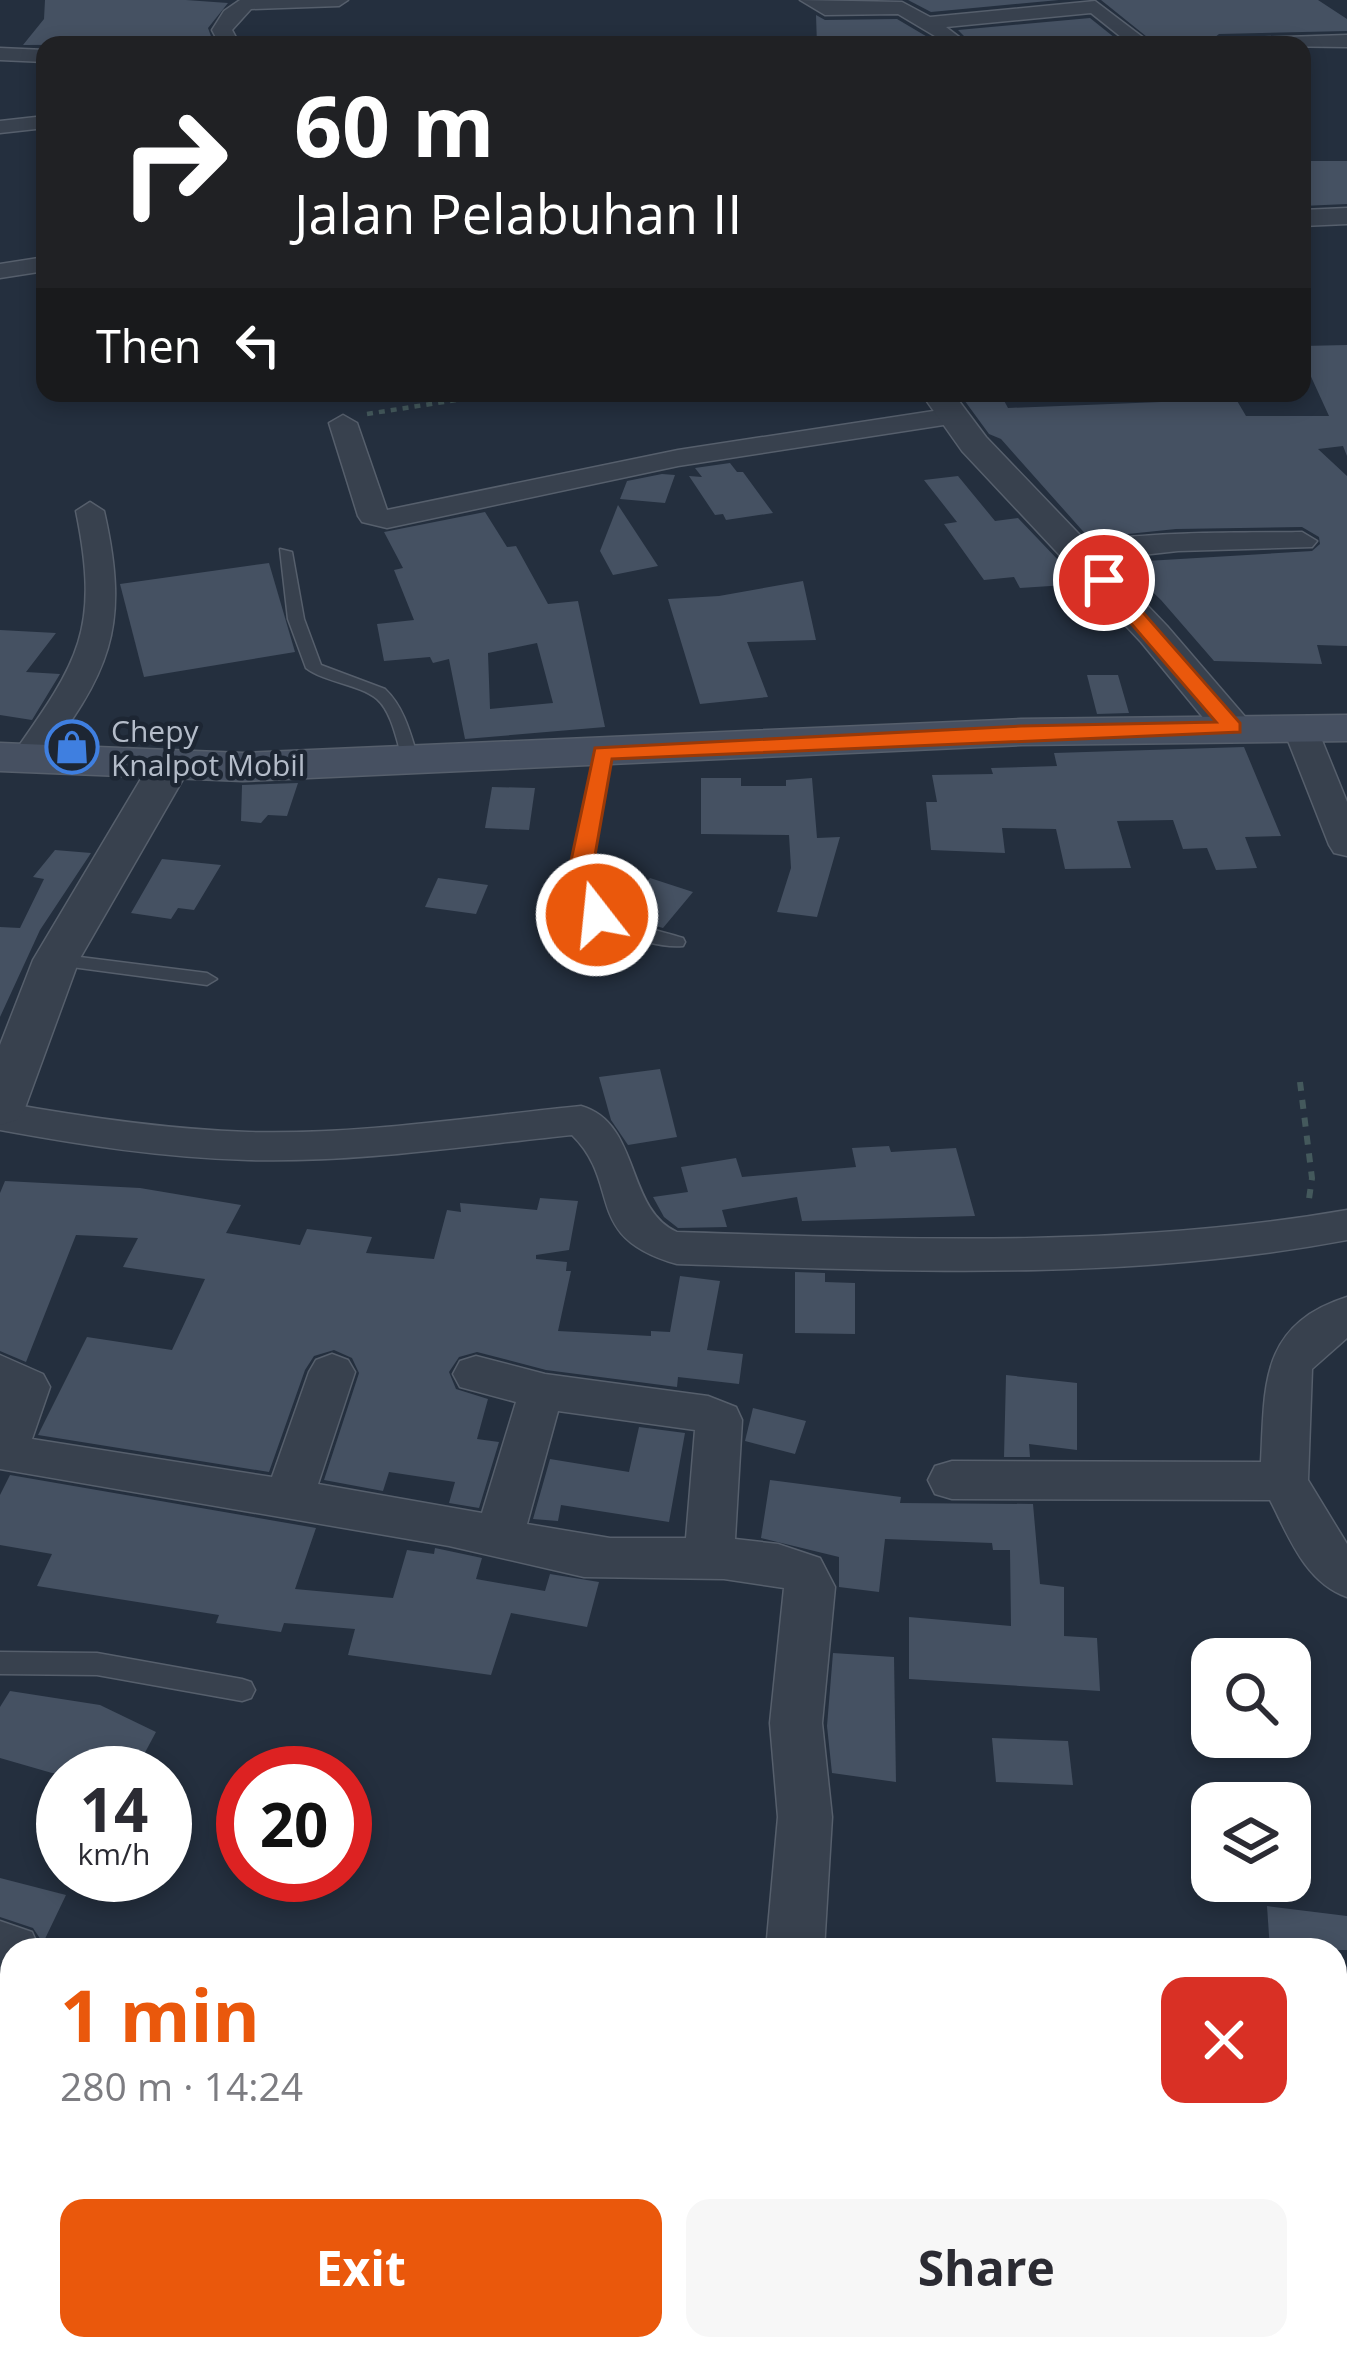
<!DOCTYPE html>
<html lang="en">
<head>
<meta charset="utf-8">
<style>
	:root { --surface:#fff; --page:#f7f7f7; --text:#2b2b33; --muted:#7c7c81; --accent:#ea580c }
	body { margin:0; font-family:"Open Sans",sans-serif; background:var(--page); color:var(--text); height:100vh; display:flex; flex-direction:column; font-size:45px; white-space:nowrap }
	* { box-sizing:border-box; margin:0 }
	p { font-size:39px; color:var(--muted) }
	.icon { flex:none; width:66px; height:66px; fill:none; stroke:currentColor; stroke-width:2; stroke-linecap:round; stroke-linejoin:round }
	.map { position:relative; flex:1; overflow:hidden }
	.drawer { position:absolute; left:0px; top:1938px; width:1347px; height:423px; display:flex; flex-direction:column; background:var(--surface); border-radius:36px 36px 0 0; box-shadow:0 6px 18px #0003 }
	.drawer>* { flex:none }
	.hud { position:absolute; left:36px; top:36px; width:1275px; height:366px; border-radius:24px; box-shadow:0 6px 18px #0003; background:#202124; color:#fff; overflow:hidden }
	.fabs { position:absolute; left:1191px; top:1638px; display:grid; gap:24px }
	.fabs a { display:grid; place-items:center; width:120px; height:120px; border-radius:24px; background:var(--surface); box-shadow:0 6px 18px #0003; font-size:60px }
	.speed { position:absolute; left:36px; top:1746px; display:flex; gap:24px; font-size:60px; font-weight:700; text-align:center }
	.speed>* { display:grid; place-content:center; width:156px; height:156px; border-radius:50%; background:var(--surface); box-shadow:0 6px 18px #0003; line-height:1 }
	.speed small { font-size:30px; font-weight:400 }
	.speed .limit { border:18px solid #d22; background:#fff; color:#111 }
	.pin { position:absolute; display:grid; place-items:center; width:102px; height:102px; color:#fff; margin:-51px; border:6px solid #fff; border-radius:50%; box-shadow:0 3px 12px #0007 }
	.me { position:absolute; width:132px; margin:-66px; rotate:344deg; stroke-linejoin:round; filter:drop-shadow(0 0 9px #0008) }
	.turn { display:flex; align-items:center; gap:42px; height:252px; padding:0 60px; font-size:54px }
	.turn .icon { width:156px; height:156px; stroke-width:2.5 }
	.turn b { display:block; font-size:84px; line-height:102px }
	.then { display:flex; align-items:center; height:114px; padding:0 60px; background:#0003; gap:24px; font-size:45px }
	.round { display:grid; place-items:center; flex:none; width:126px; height:126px; border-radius:24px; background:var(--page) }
	.headline { display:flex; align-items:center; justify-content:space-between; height:204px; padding:0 60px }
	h1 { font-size:72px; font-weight:700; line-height:90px; color:var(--accent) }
	.action { display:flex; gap:24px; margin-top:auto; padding:24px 60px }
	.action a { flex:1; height:138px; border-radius:24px; background:var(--accent); color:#fff; font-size:48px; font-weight:700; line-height:138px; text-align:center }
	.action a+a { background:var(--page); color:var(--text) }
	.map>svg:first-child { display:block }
	.building { fill:#455162; fill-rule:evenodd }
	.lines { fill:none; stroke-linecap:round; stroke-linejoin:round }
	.service-casing { stroke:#565f6c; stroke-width:3 }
	.minor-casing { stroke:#565f6c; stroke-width:3 }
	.tertiary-casing { stroke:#565f6c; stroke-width:3 }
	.secondary-casing { stroke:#565f6c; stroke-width:3 }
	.path-far1 { stroke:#44595c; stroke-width:4.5; stroke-dasharray:6 6; stroke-linecap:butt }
	.path { stroke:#44595c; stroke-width:6; stroke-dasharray:9 9; stroke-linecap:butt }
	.service { fill:#38414e; fill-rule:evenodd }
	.minor { fill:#38414e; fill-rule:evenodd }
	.tertiary { fill:#38414e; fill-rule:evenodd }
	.secondary { fill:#465061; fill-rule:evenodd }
	.route { fill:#ea580c; stroke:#983908; stroke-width:3 }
	.labels { text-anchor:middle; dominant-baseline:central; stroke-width:9; stroke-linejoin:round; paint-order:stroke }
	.far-poi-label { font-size:30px; fill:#b4bcc9; stroke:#1d2633; text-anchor:start }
</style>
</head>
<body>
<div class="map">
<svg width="1347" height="2360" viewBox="0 0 1347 2360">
	<rect width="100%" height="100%" fill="#242f3e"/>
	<g class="building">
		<path d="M 45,0 L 186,0 L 228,3 L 208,28 L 212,39 L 207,44 L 23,45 L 44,19 Z"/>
		<path d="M 908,0 L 1059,0 L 931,12 Z"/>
		<path d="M 1101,0 L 1318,0 L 1347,19 L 1347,31 L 1219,34 L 1205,45 L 1157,45 Z"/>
		<path d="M 816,15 L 825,20 L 897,19 L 941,45 L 817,45 Z"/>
		<path d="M 1090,18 L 1115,38 L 1042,45 L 963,45 L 967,39 L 958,30 Z"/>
		<path d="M 1302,161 L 1347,161 L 1347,204 L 1302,206 Z"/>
		<path d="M 1347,345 L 1347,456 L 1343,446 L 1318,449 L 1347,476 L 1347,646 L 1317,645 L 1322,664 L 1214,661 L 1161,600 L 1140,580 L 1130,581 L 1113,563 L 1312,551 L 1320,544 L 1319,537 L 1302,527 L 1176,529 L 1089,538 L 1001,439 L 989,434 L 959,393 L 1000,393 L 1008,408 L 1236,399 L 1246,416 L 1329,416 L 1302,357 L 1302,346 Z"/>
		<path d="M 730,463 L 737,472 L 743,472 L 773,513 L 726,520 L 723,514 L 715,515 L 689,476 L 702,477 L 695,468 Z"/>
		<path d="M 662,474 L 675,475 L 665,503 L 620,499 L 627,481 Z"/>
		<path d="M 958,476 L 995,521 L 1018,518 L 1081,584 L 1020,588 L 1014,577 L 984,580 L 944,524 L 957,522 L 924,480 Z"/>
		<path d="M 618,505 L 658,566 L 613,575 L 600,551 Z"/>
		<path d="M 485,512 L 507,547 L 516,546 L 548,604 L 578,601 L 605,727 L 465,739 L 449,659 L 433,663 L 430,657 L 384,661 L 377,624 L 414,620 L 394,570 L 403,568 L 384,532 ZM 537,643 L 553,703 L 490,709 L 488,653 Z"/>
		<path d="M 269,563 L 295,652 L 144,677 L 120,584 Z"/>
		<path d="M 803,581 L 816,640 L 747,642 L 768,697 L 700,704 L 668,599 L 719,596 Z"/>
		<path d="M 0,630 L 56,633 L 26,672 L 60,674 L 32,720 L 0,715 Z"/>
		<path d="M 1087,675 L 1118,675 L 1129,713 L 1097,714 Z"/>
		<path d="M 1244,747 L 1281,836 L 1245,837 L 1257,868 L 1216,870 L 1207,848 L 1183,849 L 1173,820 L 1117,821 L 1131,868 L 1065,869 L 1056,829 L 1002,828 L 1005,853 L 931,850 L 926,802 L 937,802 L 932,775 L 993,774 L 991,768 L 1057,766 L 1054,753 Z"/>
		<path d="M 701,778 L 741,778 L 741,786 L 786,786 L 786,780 L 812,778 L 817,838 L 840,837 L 817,917 L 777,912 L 791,868 L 789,835 L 701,834 Z"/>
		<path d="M 298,783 L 287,816 L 268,815 L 261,823 L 241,821 L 242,785 Z"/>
		<path d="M 492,787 L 535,788 L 529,830 L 485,828 Z"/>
		<path d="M 55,850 L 91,853 L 40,930 L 0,1017 L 0,927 L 20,928 L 44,879 L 33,877 Z"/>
		<path d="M 162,859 L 221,865 L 194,910 L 178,908 L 171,919 L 131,913 Z"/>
		<path d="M 438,878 L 488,885 L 476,914 L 425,907 Z"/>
		<path d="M 650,878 L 693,892 L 663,928 L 646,923 L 647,906 L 630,901 Z"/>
		<path d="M 660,1069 L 677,1137 L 628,1145 L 611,1120 L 599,1077 Z"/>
		<path d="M 889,1146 L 891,1152 L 956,1148 L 975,1216 L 802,1221 L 797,1197 L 722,1210 L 727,1227 L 678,1228 L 664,1217 L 653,1197 L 688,1192 L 681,1167 L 736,1158 L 742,1177 L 856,1167 L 852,1148 Z"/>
		<path d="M 5,1181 L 140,1188 L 241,1205 L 226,1233 L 300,1245 L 307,1229 L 372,1237 L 366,1253 L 434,1259 L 447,1210 L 461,1212 L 460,1203 L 537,1210 L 540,1198 L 578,1201 L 569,1250 L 536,1255 L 536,1259 L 567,1262 L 566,1271 L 571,1271 L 558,1331 L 651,1336 L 651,1331 L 670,1332 L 680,1276 L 720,1281 L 707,1350 L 743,1354 L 739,1384 L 678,1377 L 677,1387 L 546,1370 L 477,1352 L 459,1357 L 449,1372 L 456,1389 L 488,1399 L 477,1439 L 499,1442 L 479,1508 L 449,1503 L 455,1482 L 389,1472 L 383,1491 L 324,1480 L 359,1373 L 352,1358 L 334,1350 L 314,1356 L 305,1370 L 269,1472 L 38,1435 L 87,1337 L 172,1350 L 205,1279 L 123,1267 L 138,1238 L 76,1235 L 26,1362 L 0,1351 L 0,1193 Z"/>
		<path d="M 795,1272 L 825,1273 L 825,1282 L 855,1283 L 855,1334 L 795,1333 Z"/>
		<path d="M 1006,1375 L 1077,1383 L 1077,1450 L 1029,1444 L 1030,1457 L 1004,1457 Z"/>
		<path d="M 753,1408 L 806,1421 L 795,1454 L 745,1441 Z"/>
		<path d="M 639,1427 L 685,1433 L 669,1522 L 561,1505 L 558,1521 L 533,1519 L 550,1459 L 629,1472 Z"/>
		<path d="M 10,1475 L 316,1528 L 295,1589 L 393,1598 L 407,1550 L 434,1554 L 435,1548 L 482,1558 L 476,1579 L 545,1591 L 550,1574 L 599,1582 L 587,1627 L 511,1613 L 491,1675 L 348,1655 L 355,1629 L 284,1623 L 281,1632 L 216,1623 L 219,1615 L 37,1586 L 52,1554 L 0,1545 L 0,1495 Z"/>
		<path d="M 770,1480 L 901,1497 L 900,1503 L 1033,1504 L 1040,1584 L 1064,1587 L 1064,1636 L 1097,1638 L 1100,1691 L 909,1679 L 909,1617 L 1011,1626 L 1010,1550 L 993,1550 L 992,1543 L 885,1539 L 879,1592 L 839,1587 L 839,1557 L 761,1538 Z"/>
		<path d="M 833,1653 L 894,1657 L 896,1782 L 832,1773 L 827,1726 Z"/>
		<path d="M 10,1691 L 100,1705 L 156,1732 L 134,1773 L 52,1773 L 0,1758 L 0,1707 Z"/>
		<path d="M 992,1738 L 1068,1741 L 1073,1785 L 996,1782 Z"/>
		<path d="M 0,1878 L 66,1895 L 43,1943 L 33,1928 L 0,1917 Z"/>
		<path d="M 1267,1906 L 1347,1916 L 1347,1950 L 1270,1950 Z"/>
	</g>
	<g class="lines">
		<g class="service-casing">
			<g id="service">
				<path d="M 280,549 L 292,552 L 304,619 L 321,665 L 385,689 C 405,708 411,736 419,761 L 417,765 L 405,765 L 403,761 C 397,742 392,712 377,699 C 359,684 326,683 306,668 L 288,619 Z"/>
				<path d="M 603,748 L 611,753 L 586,889 C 606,922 648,927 683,938 L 685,942 L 683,946 C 645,949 588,922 568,889 L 595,753 Z"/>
				<path d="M 56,954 L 207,973 L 217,979 L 207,985 L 49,964 L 47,960 L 49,956 Z"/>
				<path d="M 0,1652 L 97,1653 L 242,1679 L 251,1682 L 255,1690 L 251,1698 L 242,1701 L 97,1675 L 0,1674 Z"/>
			</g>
		</g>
		<g class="minor-casing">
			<g id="minor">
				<path d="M 240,0 L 348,0 L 339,6 L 251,9 L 232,30 L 240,45 L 220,45 L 212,30 L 224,11 Z"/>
				<path d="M 800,0 L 902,2 L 930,17 L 1095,1 L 1153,45 L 1131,45 L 1091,13 L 946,27 L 963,40 L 950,45 L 898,14 L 825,15 Z"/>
				<path d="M 1347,35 L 1347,47 L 1209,45 L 1219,39 Z"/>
				<path d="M 0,48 L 45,50 L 45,62 L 0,60 Z"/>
				<path d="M 45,116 L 45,128 L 0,133 L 0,121 Z"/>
				<path d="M 45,257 L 45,271 L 0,278 L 0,264 Z"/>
				<path d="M 953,408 L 963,410 L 966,416 L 963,422 L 678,466 L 387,528 L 362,522 L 358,516 L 329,423 L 343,415 L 357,423 L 387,510 L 678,450 Z"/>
				<path d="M 90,502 L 104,511 C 131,630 109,673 38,767 L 14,767 L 9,760 C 77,663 101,633 76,511 Z"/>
				<path d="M 1302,532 L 1317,541 L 1312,547 L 1178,551 L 1079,562 L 1064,553 C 1087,529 1261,533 1302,532 Z"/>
				<path d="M 1300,718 L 1317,728 L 1347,802 L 1347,856 L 1334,853 L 1329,845 L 1283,728 Z"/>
				<path d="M 0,1102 C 82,1117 164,1129 248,1132 C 359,1135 471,1117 581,1106 C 641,1123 625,1209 677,1232 C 902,1239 1124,1249 1347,1210 L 1347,1240 C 1124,1282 902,1271 677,1264 C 581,1237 623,1185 572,1135 C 465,1146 356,1163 248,1160 C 164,1158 82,1145 0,1130 Z"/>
				<path d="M 1347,1297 L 1347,1338 L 1312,1369 L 1308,1480 L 1347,1544 L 1347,1597 C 1305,1582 1289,1537 1270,1500 L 952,1499 L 935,1494 L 928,1480 L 935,1466 L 952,1461 L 1261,1462 C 1265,1386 1259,1325 1347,1297 Z"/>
				<path d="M 332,1354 L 348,1360 L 355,1372 L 318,1484 L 482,1513 L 516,1402 L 460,1387 L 453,1374 L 460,1361 L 476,1356 L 545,1374 L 708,1396 L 736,1407 L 742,1420 L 735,1539 L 778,1544 L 820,1558 L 835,1587 L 822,1723 L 832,1817 L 824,1950 L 766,1950 L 778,1817 L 770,1723 L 784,1588 L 724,1579 L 584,1577 L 449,1546 L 0,1469 L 0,1355 L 43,1374 L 50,1387 L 32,1439 L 272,1477 L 309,1372 L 316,1360 ZM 558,1411 L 695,1430 L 686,1538 L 610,1538 L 527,1524 Z"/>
				<path d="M 0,1921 L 32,1932 L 40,1950 L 12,1950 L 12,1979 L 0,1977 Z"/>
				<path d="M 12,2107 L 12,2259 L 0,2254 L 0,2112 Z"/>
				<path d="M 1065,2349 L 1230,2349 L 1235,2360 L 1070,2360 Z"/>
			</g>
		</g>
		<g class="tertiary-casing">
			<g id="tertiary">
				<path d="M 1347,208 L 1347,224 L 1302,226 L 1302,210 Z"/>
				<path d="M 921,393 L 953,393 L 986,437 L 1167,626 L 1247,719 L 1253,728 L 1247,737 L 1219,737 L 1141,642 L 962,451 Z"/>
				<path d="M 169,755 L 184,758 L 190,767 L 79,960 L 25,1108 L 17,1120 L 0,1125 L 0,1045 L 33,960 L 148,767 L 154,758 Z"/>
			</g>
		</g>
		<g class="secondary-casing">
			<path id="secondary" d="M 1347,715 L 1347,741 L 1021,745 L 243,781 L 0,771 L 0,743 L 243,753 L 1021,719 Z"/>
		</g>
		<path class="path-far1" d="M 367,414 L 501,393"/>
		<path class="path" d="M 1300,1082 L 1312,1178 L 1309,1199"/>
		<use href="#service" class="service"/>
		<use href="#minor" class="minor"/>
		<use href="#tertiary" class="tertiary"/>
		<use href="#secondary" class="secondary"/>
	</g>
	<path class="route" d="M 1097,576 L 1111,576 L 1240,723 L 1240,732 L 612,759 L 589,889 L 609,915 L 606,921 L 589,921 L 576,911 L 565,889 L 595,748 L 1021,726 L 1216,722 L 1097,584 Z"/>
	<defs>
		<g id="shop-ring" transform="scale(2.7)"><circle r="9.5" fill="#1d2633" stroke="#3f7fe0" stroke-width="1.5"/><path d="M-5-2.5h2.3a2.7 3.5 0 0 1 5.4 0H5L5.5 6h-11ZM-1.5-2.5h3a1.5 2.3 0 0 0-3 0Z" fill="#3f7fe0"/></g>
	</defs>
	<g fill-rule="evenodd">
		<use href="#shop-ring" x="72" y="747"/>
	</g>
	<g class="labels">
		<g class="far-poi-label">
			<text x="111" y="730">Chepy<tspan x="111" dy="34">Knalpot Mobil</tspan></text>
		</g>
	</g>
</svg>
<div class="fabs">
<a><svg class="icon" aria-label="search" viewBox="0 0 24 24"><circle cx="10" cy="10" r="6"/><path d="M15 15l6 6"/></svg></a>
<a><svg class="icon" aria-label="layers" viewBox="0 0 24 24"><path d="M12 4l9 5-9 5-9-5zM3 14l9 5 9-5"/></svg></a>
</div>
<div class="speed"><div>14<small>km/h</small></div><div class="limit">20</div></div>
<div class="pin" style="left:1104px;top:580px;background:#d93025"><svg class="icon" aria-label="arrive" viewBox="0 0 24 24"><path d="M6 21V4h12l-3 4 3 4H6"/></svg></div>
<svg class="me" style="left:597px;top:915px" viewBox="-20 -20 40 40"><circle r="17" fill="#ea580c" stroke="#fff" stroke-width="3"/><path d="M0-11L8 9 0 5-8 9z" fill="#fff"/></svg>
<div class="hud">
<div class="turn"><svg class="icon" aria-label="right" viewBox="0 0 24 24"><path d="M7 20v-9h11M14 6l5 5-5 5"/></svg><div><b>60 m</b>Jalan Pelabuhan II</div></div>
<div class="then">Then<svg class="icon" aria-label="left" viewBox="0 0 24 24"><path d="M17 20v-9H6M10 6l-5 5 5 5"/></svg></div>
</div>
<section class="drawer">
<div class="headline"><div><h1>1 min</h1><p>280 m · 14:24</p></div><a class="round" style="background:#d93025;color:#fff"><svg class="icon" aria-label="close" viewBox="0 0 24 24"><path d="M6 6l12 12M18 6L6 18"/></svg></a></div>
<div class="action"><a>Exit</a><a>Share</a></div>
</section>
</div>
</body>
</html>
